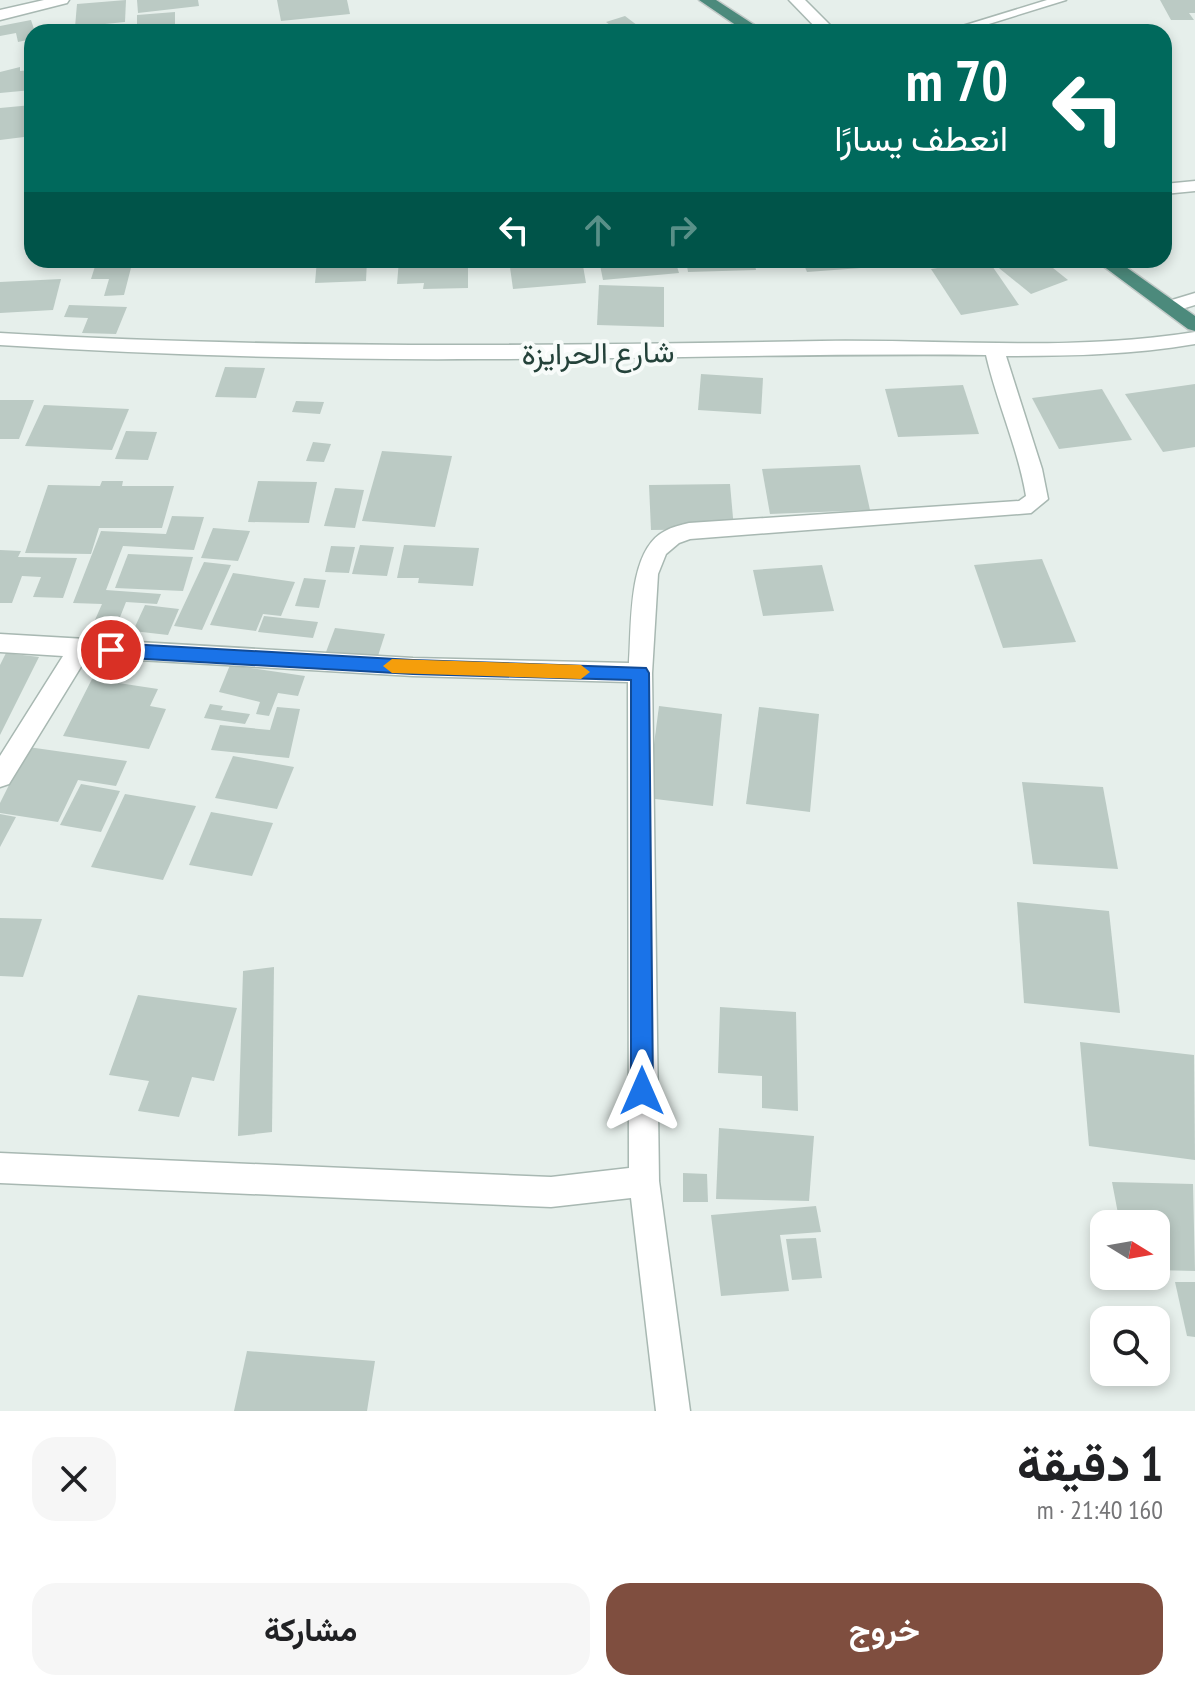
<!DOCTYPE html>
<html lang="ar">
<head>
<meta charset="utf-8">
<style>
	:root { --surface:#fff; --page:#f6f6f6; --text:#202124; --muted:#757577; --accent:#7f4e3f }
	body { margin:0; font-family:"PT Sans Narrow",Vazirmatn,sans-serif; background:var(--page); color:var(--text); direction:rtl; height:100vh; display:flex; flex-direction:column; font-size:30px; white-space:nowrap }
	* { box-sizing:border-box; margin:0 }
	p { font-size:26px; color:var(--muted) }
	.icon { flex:none; width:44px; height:44px; fill:none; stroke:currentColor; stroke-width:2; stroke-linecap:round; stroke-linejoin:round }
	.map { position:relative; height:1411px; overflow:hidden; direction:ltr }
	.drawer { display:flex; flex-direction:column; background:var(--surface); flex:1 }
	.drawer>* { flex:none }
	.hud { position:absolute; left:24px; top:24px; width:1148px; height:244px; border-radius:24px; box-shadow:0 4px 12px #0003; direction:rtl; background:#00695c; color:#fff; overflow:hidden }
	.needle { width:52px; rotate:101deg }
	.buttons { position:absolute; left:1090px; top:1210px; display:grid; gap:16px }
	.buttons a { display:grid; place-items:center; width:80px; height:80px; border-radius:16px; background:var(--surface); box-shadow:0 4px 12px #0003; font-size:40px }
	.pin { position:absolute; display:grid; place-items:center; width:68px; height:68px; color:#fff; margin:-34px; border:4px solid #fff; border-radius:50%; box-shadow:0 2px 8px #0007 }
	.me { position:absolute; width:88px; margin:-44px; rotate:0deg; stroke-linejoin:round; filter:drop-shadow(0 0 6px #0008) }
	.turn { display:flex; align-items:center; gap:28px; height:168px; padding:0 32px; font-size:36px }
	.turn .icon { width:104px; height:104px; stroke-width:2.5 }
	.turn b { display:block; font-size:56px; line-height:68px }
	.lanes { display:flex; align-items:center; height:76px; padding:0 32px; background:#0003; justify-content:center; gap:40px; direction:ltr }
	.lanes .off { opacity:.35 }
	.round { display:grid; place-items:center; flex:none; width:84px; height:84px; border-radius:24px; background:var(--page) }
	.headline { display:flex; align-items:center; justify-content:space-between; height:136px; padding:0 32px }
	h1 { font-size:48px; font-weight:700; line-height:60px }
	.button { display:flex; gap:16px; margin-top:auto; padding:16px 32px }
	.button a { flex:1; height:92px; border-radius:24px; background:var(--accent); color:#fff; font-size:32px; font-weight:700; line-height:92px; text-align:center }
	.button a+a { background:var(--page); color:var(--text) }
	.map>svg:first-child { display:block }
	.building { fill:#bbcac4 }
	.lines { fill:none; stroke-linecap:round; stroke-linejoin:round }
	.service-casing { stroke:#a8b8b2; stroke-width:3 }
	.minor-casing { stroke:#a8b8b2; stroke-width:3 }
	.trunk-casing { stroke:#c2cac8; stroke-width:3 }
	.service { fill:#fff; fill-rule:evenodd }
	.minor { fill:#fff; fill-rule:evenodd }
	.trunk { fill:#4c8a7c; fill-rule:evenodd }
	.route { fill:#1a73e8; stroke:#114b97; stroke-width:2 }
	.slow { fill:#f59e0b }
	.labels { text-anchor:middle; dominant-baseline:central; stroke-width:8; stroke-linejoin:round; paint-order:stroke }
	.street-label { font-size:30px; fill:#24423a; stroke:#f7fbf9 }
</style>
</head>
<body>
<div class="map">
<svg width="1195" height="1411" viewBox="0 0 1195 1411">
	<rect width="100%" height="100%" fill="#e6efeb"/>
	<g class="building">
		<path d="M 126,0 L 125,22 L 75,27 L 77,4 Z"/>
		<path d="M 137,0 L 198,0 L 199,6 L 138,13 Z"/>
		<path d="M 277,0 L 347,0 L 350,14 L 281,21 Z"/>
		<path d="M 1160,0 L 1195,0 L 1195,13 L 1189,13 L 1194,20 L 1171,20 Z"/>
		<path d="M 175,12 L 175,25 L 137,27 L 137,15 Z"/>
		<path d="M 625,16 L 646,32 L 619,32 L 606,22 Z"/>
		<path d="M 31,20 L 35,32 L 32,39 L 18,42 L 16,33 L 0,36 L 0,26 Z"/>
		<path d="M 20,67 L 20,71 L 32,70 L 32,90 L 0,93 L 0,72 Z"/>
		<path d="M 32,105 L 32,136 L 0,140 L 0,108 Z"/>
		<path d="M 97,260 L 133,260 L 124,295 L 104,296 L 109,279 L 91,279 Z"/>
		<path d="M 317,260 L 367,260 L 366,281 L 315,283 Z"/>
		<path d="M 399,260 L 468,260 L 468,288 L 423,289 L 424,283 L 397,284 Z"/>
		<path d="M 509,260 L 582,260 L 586,283 L 513,289 Z"/>
		<path d="M 599,260 L 675,260 L 679,273 L 603,280 Z"/>
		<path d="M 686,260 L 754,260 L 756,270 L 688,272 Z"/>
		<path d="M 802,260 L 886,260 L 888,266 L 807,272 Z"/>
		<path d="M 988,260 L 1019,305 L 961,315 L 931,269 Z"/>
		<path d="M 989,260 L 1043,260 L 1068,280 L 1031,294 Z"/>
		<path d="M 61,279 L 53,310 L 0,313 L 0,282 Z"/>
		<path d="M 599,285 L 664,287 L 664,327 L 597,325 Z"/>
		<path d="M 69,305 L 127,307 L 116,334 L 82,333 L 88,318 L 64,317 Z"/>
		<path d="M 225,367 L 265,368 L 256,398 L 215,397 Z"/>
		<path d="M 701,374 L 763,378 L 761,414 L 698,410 Z"/>
		<path d="M 1195,384 L 1195,447 L 1163,452 L 1125,394 Z"/>
		<path d="M 963,385 L 979,434 L 898,437 L 885,389 Z"/>
		<path d="M 1102,389 L 1132,440 L 1059,449 L 1032,398 Z"/>
		<path d="M 0,400 L 34,400 L 19,439 L 0,439 Z"/>
		<path d="M 296,401 L 324,402 L 320,414 L 292,412 Z"/>
		<path d="M 44,405 L 129,409 L 112,450 L 25,446 Z"/>
		<path d="M 126,431 L 157,432 L 148,460 L 115,459 Z"/>
		<path d="M 313,442 L 331,444 L 324,462 L 306,461 Z"/>
		<path d="M 382,451 L 452,456 L 435,527 L 362,521 Z"/>
		<path d="M 860,465 L 870,510 L 770,514 L 762,469 Z"/>
		<path d="M 102,481 L 123,481 L 122,486 L 174,486 L 162,528 L 99,528 L 91,554 L 25,553 L 48,485 L 100,486 Z"/>
		<path d="M 258,481 L 317,482 L 309,523 L 248,522 Z"/>
		<path d="M 730,484 L 734,529 L 651,530 L 649,485 Z"/>
		<path d="M 335,488 L 364,490 L 355,528 L 324,526 Z"/>
		<path d="M 172,516 L 204,517 L 194,550 L 123,546 L 106,590 L 161,594 L 157,604 L 126,602 L 111,640 L 87,638 L 102,604 L 73,603 L 101,531 L 166,534 Z"/>
		<path d="M 213,528 L 250,531 L 238,561 L 201,558 Z"/>
		<path d="M 360,545 L 394,547 L 387,576 L 352,574 Z"/>
		<path d="M 404,545 L 479,548 L 473,586 L 418,583 L 419,578 L 397,578 Z"/>
		<path d="M 331,546 L 355,547 L 349,573 L 325,572 Z"/>
		<path d="M 0,550 L 21,551 L 18,557 L 77,558 L 63,598 L 33,597 L 41,577 L 22,576 L 12,603 L 0,603 Z"/>
		<path d="M 128,554 L 193,557 L 183,591 L 115,588 Z"/>
		<path d="M 1042,559 L 1076,642 L 1003,648 L 974,565 Z"/>
		<path d="M 204,562 L 231,565 L 202,630 L 174,626 Z"/>
		<path d="M 822,565 L 834,611 L 763,616 L 753,570 Z"/>
		<path d="M 233,573 L 295,582 L 281,616 L 263,614 L 256,631 L 210,625 Z"/>
		<path d="M 304,578 L 326,580 L 319,608 L 295,606 Z"/>
		<path d="M 145,605 L 179,609 L 168,635 L 133,631 Z"/>
		<path d="M 264,616 L 318,622 L 313,638 L 258,632 Z"/>
		<path d="M 335,628 L 385,634 L 377,659 L 326,652 Z"/>
		<path d="M 6,653 L 39,657 L 0,735 L 0,665 Z"/>
		<path d="M 230,665 L 305,676 L 298,696 L 278,693 L 269,716 L 256,714 L 260,702 L 219,692 Z"/>
		<path d="M 92,679 L 158,689 L 150,706 L 166,709 L 149,749 L 63,736 Z"/>
		<path d="M 210,704 L 223,706 L 221,710 L 250,714 L 245,724 L 204,718 Z"/>
		<path d="M 659,706 L 722,714 L 713,806 L 647,798 Z"/>
		<path d="M 277,707 L 300,709 L 289,758 L 211,750 L 220,725 L 270,730 Z"/>
		<path d="M 759,707 L 819,714 L 810,812 L 746,804 Z"/>
		<path d="M 28,747 L 127,761 L 116,786 L 78,780 L 58,822 L 0,813 L 0,803 Z"/>
		<path d="M 233,756 L 294,767 L 277,809 L 215,798 Z"/>
		<path d="M 1022,782 L 1103,787 L 1118,869 L 1033,864 Z"/>
		<path d="M 81,784 L 120,791 L 101,832 L 60,825 Z"/>
		<path d="M 125,794 L 196,806 L 163,880 L 91,867 Z"/>
		<path d="M 211,812 L 273,823 L 252,876 L 189,865 Z"/>
		<path d="M 0,814 L 16,817 L 0,847 Z"/>
		<path d="M 1017,902 L 1109,911 L 1120,1013 L 1024,1003 Z"/>
		<path d="M 0,918 L 42,919 L 23,977 L 0,976 Z"/>
		<path d="M 274,967 L 272,1132 L 238,1136 L 243,971 Z"/>
		<path d="M 138,995 L 237,1008 L 214,1081 L 192,1077 L 179,1117 L 138,1111 L 149,1081 L 109,1075 Z"/>
		<path d="M 720,1007 L 796,1012 L 798,1111 L 762,1108 L 762,1076 L 718,1073 Z"/>
		<path d="M 1080,1042 L 1194,1055 L 1195,1160 L 1089,1146 Z"/>
		<path d="M 719,1128 L 814,1136 L 809,1201 L 716,1199 Z"/>
		<path d="M 683,1173 L 707,1174 L 708,1202 L 683,1202 Z"/>
		<path d="M 1112,1182 L 1193,1184 L 1195,1271 L 1156,1270 L 1156,1224 L 1120,1224 Z"/>
		<path d="M 816,1206 L 821,1232 L 780,1235 L 789,1291 L 721,1296 L 711,1215 Z"/>
		<path d="M 816,1238 L 822,1278 L 792,1280 L 786,1239 Z"/>
		<path d="M 1175,1282 L 1195,1282 L 1195,1337 L 1187,1336 Z"/>
		<path d="M 247,1351 L 375,1361 L 367,1411 L 234,1411 Z"/>
	</g>
	<g class="lines">
		<g class="service-casing">
			<path id="service" d="M 1047,0 L 1066,0 L 963,32 L 943,32 Z"/>
		</g>
		<g class="minor-casing">
			<g id="minor">
				<path d="M 44,0 L 69,0 L 67,3 L 0,20 L 0,10 Z"/>
				<path d="M 789,0 L 805,0 L 837,32 L 820,32 Z"/>
				<path d="M 1195,181 L 1195,191 L 1164,194 L 1164,184 Z"/>
				<path d="M 1195,293 L 1195,305 L 1169,313 L 1160,307 L 1162,303 Z"/>
				<path d="M 1195,332 L 1195,344 C 1132,355 1069,356 1006,356 L 1042,469 L 1048,499 L 1031,513 L 690,539 L 679,543 L 666,554 L 658,574 L 652,673 L 659,1181 L 690,1411 L 656,1411 L 631,1198 L 551,1207 L 0,1183 L 0,1153 L 551,1177 L 629,1168 L 628,682 L 413,676 L 87,657 L 9,784 L 0,787 L 0,756 L 63,656 L 0,652 L 0,634 L 413,658 L 629,663 C 632,627 627,550 665,531 C 672,527 681,525 689,523 L 1019,501 L 1026,496 C 1018,448 997,403 986,355 C 816,353 647,359 478,359 C 319,360 159,355 0,345 L 0,333 C 274,349 547,346 821,341 C 946,339 1071,352 1195,332 Z"/>
			</g>
		</g>
		<g class="trunk-casing">
			<g id="trunk">
				<path d="M 699,0 L 716,0 L 765,32 L 746,32 Z"/>
				<path d="M 1095,260 L 1116,260 L 1195,316 L 1195,331 L 1188,329 Z"/>
			</g>
		</g>
		<use href="#service" class="service"/>
		<use href="#minor" class="minor"/>
		<use href="#trunk" class="trunk"/>
	</g>
	<path class="route" d="M 111,643 L 413,660 L 646,668 L 649,673 L 653,1091 L 650,1099 L 642,1102 L 634,1099 L 631,1091 L 631,680 L 413,674 L 111,657 L 102,650 Z"/>
	<path class="slow" d="M 392,659 L 581,665 L 590,672 L 581,679 L 392,673 L 383,666 Z"/>
	<g class="labels">
		<g class="street-label">
			<text transform="translate(598 352) rotate(-1)">شارع الحرايزة</text>
		</g>
	</g>
</svg>
<div class="buttons">
<a><svg class="needle" viewBox="-14 -14 28 28"><path d="M0-13l5 13h-10z" fill="#e53935"/><path d="M0 13l5-13h-10z" fill="#757577"/></svg></a>
<a><svg class="icon" aria-label="search" viewBox="0 0 24 24"><circle cx="10" cy="10" r="6"/><path d="M15 15l6 6"/></svg></a>
</div>
<div class="pin" style="left:111px;top:650px;background:#d93025"><svg class="icon" aria-label="arrive" viewBox="0 0 24 24"><path d="M6 21V4h12l-3 4 3 4H6"/></svg></div>
<svg class="me" style="left:642px;top:1091px" viewBox="-20 -20 40 40"><path d="M0-17L14 15 0 8-14 15z" fill="#1a73e8" stroke="#fff" stroke-width="4"/></svg>
<div class="hud">
<div class="turn"><svg class="icon" aria-label="left" viewBox="0 0 24 24"><path d="M17 20v-9H6M10 6l-5 5 5 5"/></svg><div><b>70 m</b>انعطف يسارًا</div></div>
<div class="lanes"><svg class="icon" aria-label="left" viewBox="0 0 24 24"><path d="M17 20v-9H6M10 6l-5 5 5 5"/></svg><svg class="icon off" aria-label="ahead" viewBox="0 0 24 24"><path d="M12 20V5M6 11l6-6 6 6"/></svg><svg class="icon off" aria-label="right" viewBox="0 0 24 24"><path d="M7 20v-9h11M14 6l5 5-5 5"/></svg></div>
</div>
</div>
<section class="drawer">
<div class="headline"><div><h1>1 دقيقة</h1><p>160 m · 21:40</p></div><a class="round"><svg class="icon" aria-label="close" viewBox="0 0 24 24"><path d="M6 6l12 12M18 6L6 18"/></svg></a></div>
<div class="button"><a>خروج</a><a>مشاركة</a></div>
</section>
</body>
</html>
